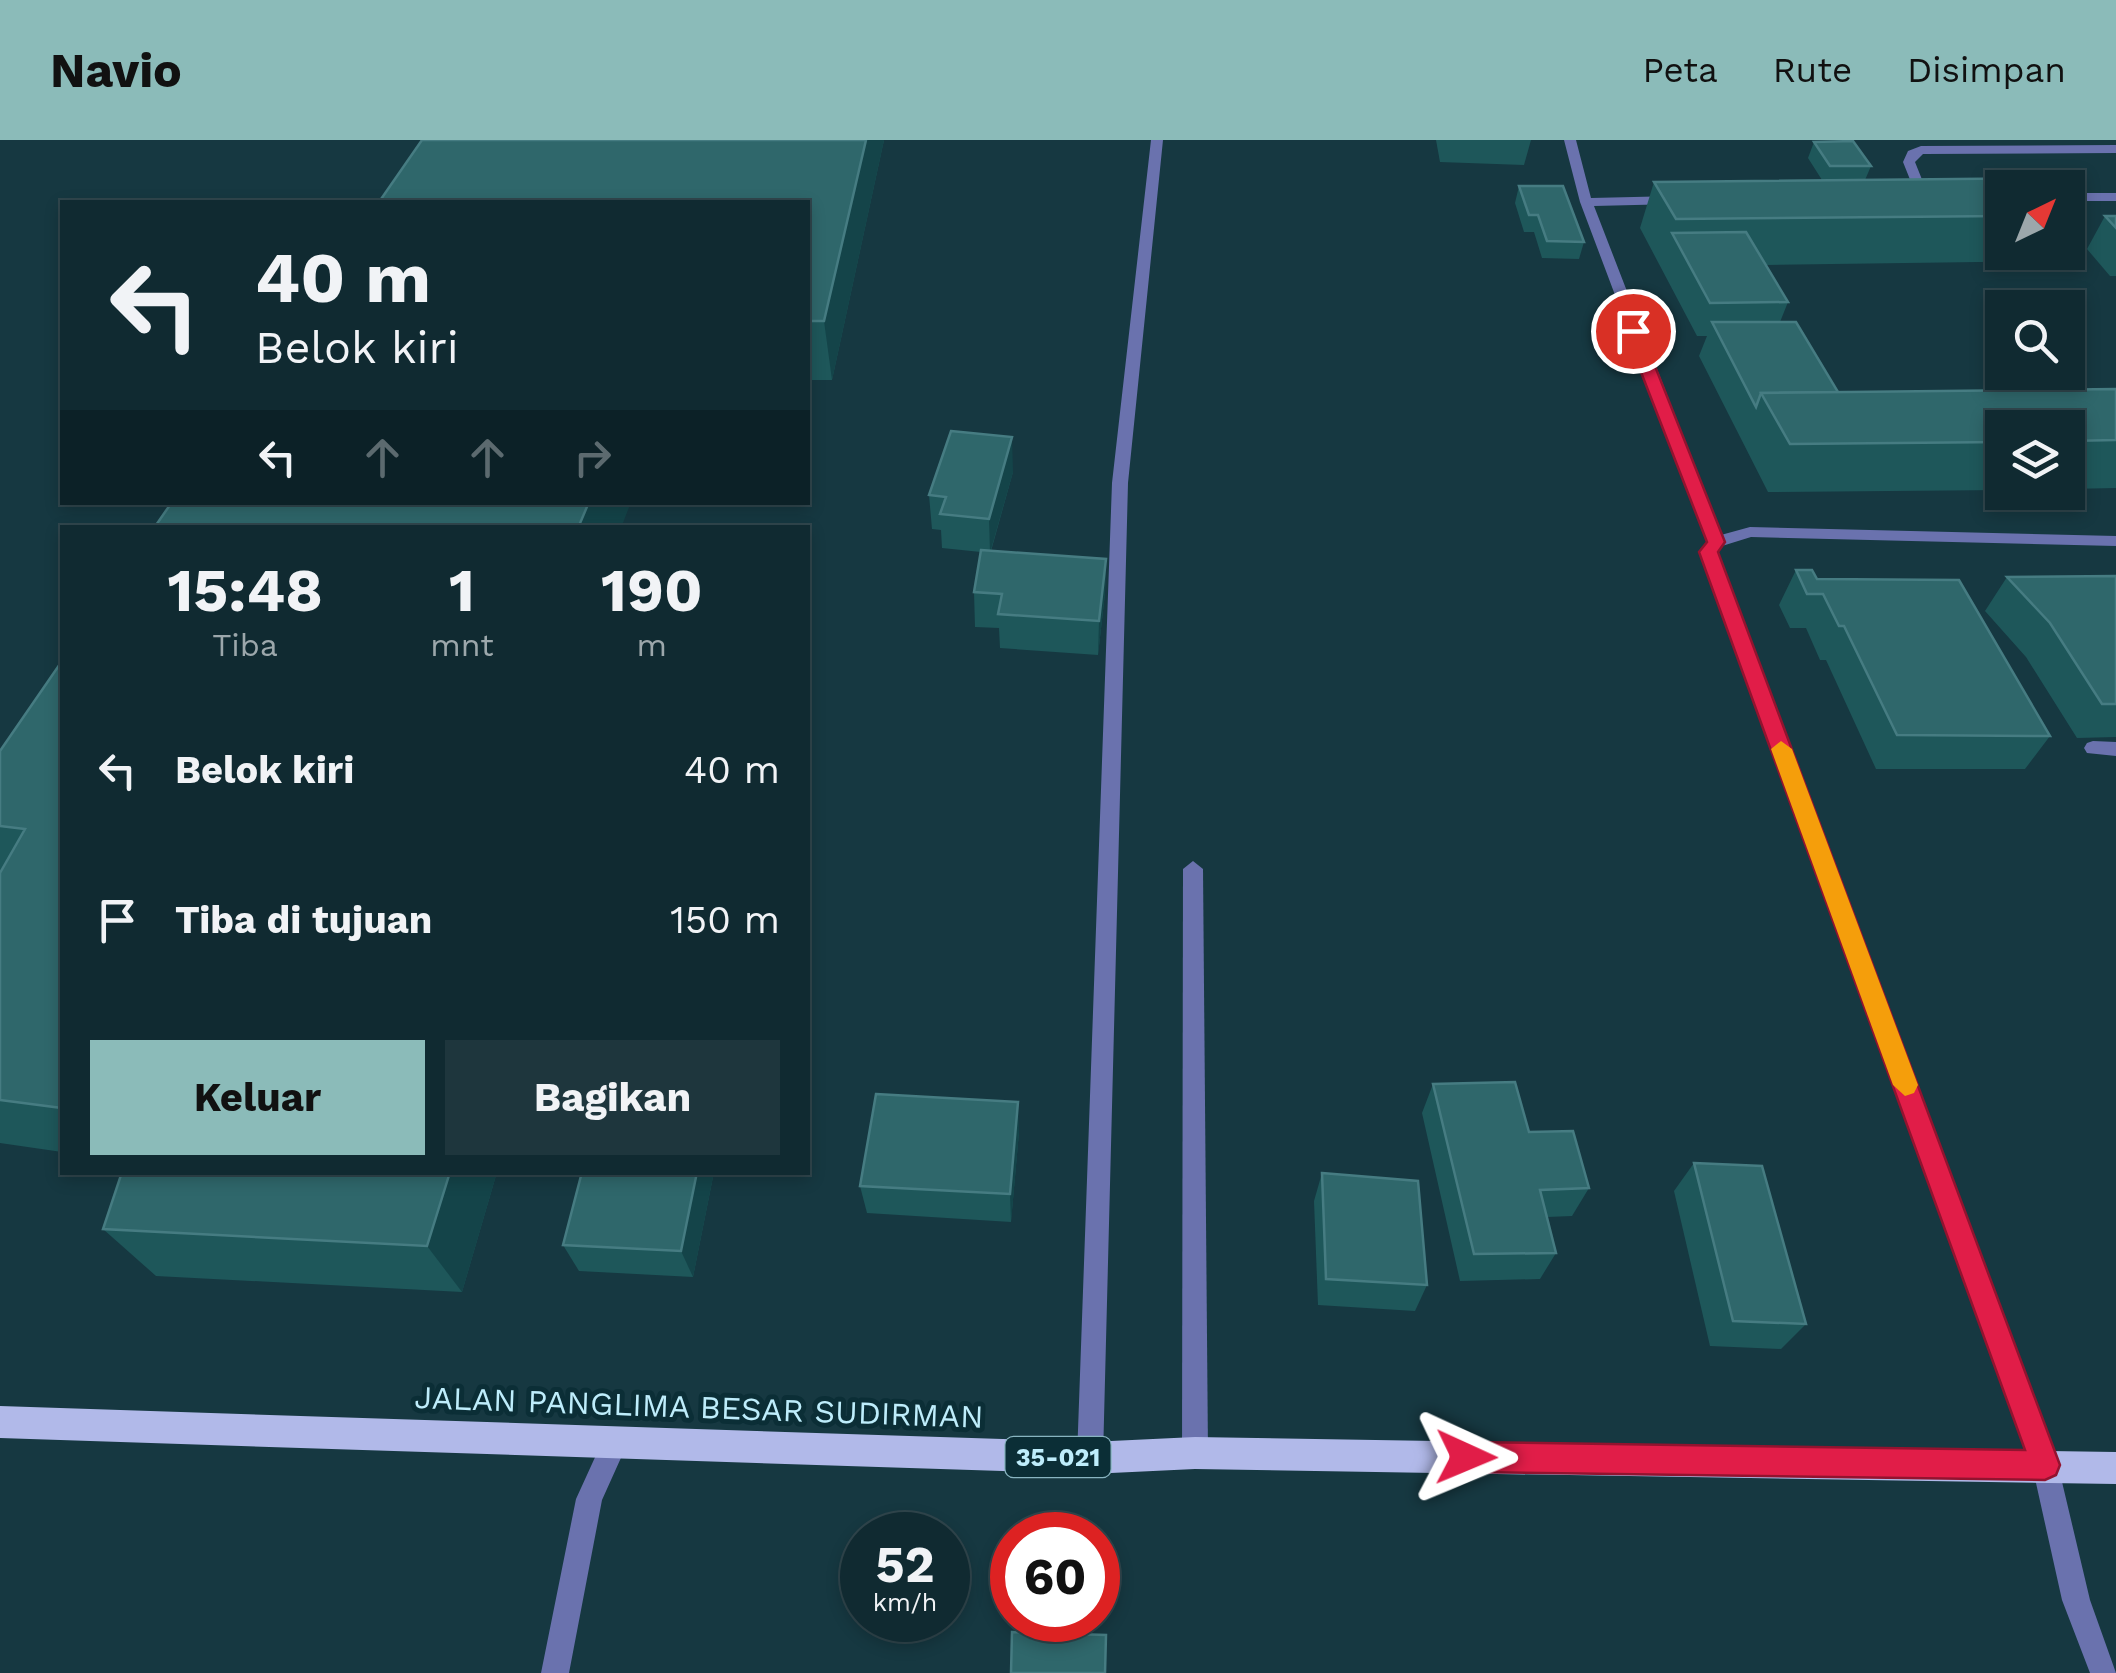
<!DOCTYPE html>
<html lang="id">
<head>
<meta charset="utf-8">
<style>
	:root { --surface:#102a31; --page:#1e363d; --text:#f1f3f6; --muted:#9ca7ab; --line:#30464d; --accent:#8bbbb9 }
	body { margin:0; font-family:"Work Sans",sans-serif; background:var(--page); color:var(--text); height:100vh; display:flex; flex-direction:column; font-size:38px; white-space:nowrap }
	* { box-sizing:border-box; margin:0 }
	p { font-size:32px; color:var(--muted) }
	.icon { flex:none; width:55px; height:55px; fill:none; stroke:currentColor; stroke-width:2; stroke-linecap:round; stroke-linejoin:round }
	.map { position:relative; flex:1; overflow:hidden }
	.drawer { position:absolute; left:60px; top:385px; width:750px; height:650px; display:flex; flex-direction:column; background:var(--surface); border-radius:0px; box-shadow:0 5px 15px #0003,0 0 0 2px var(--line) }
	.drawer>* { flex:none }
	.guide { position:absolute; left:60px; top:60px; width:750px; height:305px; border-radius:0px; box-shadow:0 5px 15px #0003,0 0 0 2px var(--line); background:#102a31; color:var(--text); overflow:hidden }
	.needle { width:65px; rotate:43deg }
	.buttons { position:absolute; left:1985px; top:30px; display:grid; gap:20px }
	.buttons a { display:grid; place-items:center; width:100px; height:100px; border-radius:0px; background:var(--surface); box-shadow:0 5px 15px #0003,0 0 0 2px var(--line); font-size:50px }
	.speed { position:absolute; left:840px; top:1372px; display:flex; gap:20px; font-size:50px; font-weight:700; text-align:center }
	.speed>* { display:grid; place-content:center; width:130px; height:130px; border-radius:50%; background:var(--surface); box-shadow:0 5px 15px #0003,0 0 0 2px var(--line); line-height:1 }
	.speed small { font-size:25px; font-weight:400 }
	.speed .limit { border:15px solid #d22; background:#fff; color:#111 }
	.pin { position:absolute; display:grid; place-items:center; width:85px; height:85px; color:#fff; margin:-42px; border:5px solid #fff; border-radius:50%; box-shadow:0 2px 10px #0007 }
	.me { position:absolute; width:110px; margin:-55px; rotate:91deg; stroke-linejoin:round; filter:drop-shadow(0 0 8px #0008) }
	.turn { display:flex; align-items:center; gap:35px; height:210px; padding:0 30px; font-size:45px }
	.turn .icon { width:130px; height:130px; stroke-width:2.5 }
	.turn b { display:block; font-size:70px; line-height:85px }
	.lanes { display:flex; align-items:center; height:95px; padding:0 30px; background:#0003; justify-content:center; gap:50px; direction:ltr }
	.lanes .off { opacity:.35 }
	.eta { display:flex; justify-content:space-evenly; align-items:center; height:170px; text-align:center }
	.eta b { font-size:60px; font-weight:700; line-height:70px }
	.button { display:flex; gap:20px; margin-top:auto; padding:20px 30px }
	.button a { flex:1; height:115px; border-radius:0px; background:var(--accent); color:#111; font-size:40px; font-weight:700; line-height:115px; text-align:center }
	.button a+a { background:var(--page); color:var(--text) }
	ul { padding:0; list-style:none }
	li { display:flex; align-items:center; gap:30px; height:150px; padding:0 30px }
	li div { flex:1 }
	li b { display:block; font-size:38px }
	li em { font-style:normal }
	header { display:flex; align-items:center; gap:60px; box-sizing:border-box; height:140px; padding:0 50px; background:var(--accent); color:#111 }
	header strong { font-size:48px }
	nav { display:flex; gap:55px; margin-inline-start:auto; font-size:35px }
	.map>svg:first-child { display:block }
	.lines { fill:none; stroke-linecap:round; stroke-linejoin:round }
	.service { fill:#6a72ae; fill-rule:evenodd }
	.minor { fill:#6a72ae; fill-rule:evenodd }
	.primary { fill:#b1b9e9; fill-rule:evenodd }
	.wall { fill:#1e575a }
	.shaded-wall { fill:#144449 }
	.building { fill:#2f676b; stroke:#467c82; stroke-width:2.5 }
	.route { fill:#e11d48; stroke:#92132f; stroke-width:2.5 }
	.slow { fill:#f59e0b }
	.labels { text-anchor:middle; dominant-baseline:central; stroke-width:10; stroke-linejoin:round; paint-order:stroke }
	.shield { fill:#0b2e36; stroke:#88b4c0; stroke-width:2.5 }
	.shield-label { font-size:25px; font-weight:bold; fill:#beedfb }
	.near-street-label { font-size:32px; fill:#beedfb; stroke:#0b2e36 }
</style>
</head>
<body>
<header>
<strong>Navio</strong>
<nav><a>Peta</a><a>Rute</a><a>Disimpan</a></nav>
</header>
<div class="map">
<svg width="2116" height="1533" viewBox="0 0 2116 1533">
	<rect width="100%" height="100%" fill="#163841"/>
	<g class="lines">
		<g class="service">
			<path d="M 1151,0 L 1163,0 L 1128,343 L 1103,1318 L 1099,1327 L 1090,1331 L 1081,1327 L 1077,1318 L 1112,343 Z"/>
			<path d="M 1564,0 L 1576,0 L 1591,58 L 1676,56 L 1682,60 L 1676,64 L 1594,66 L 1724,402 L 1722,406 L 1710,406 L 1708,402 L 1580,62 Z"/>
			<path d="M 2116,5 L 2116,13 L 1923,14 L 1915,22 L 1929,57 L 1923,61 L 1917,57 L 1903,22 L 1908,11 L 1921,6 Z"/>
			<rect x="2068" y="53" width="48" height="8"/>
			<path d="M 2093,601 L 2116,602 L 2116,616 L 2087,613 L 2084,608 L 2087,603 Z"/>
		</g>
		<g class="minor">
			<path d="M 1750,387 L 2116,396 L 2116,406 L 1751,397 L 1722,406 L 1717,412 L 2058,1325 L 2090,1460 L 2116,1533 L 2090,1533 L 2062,1460 L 2032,1325 L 1701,412 L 1710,398 Z"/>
			<path d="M 1193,721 L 1203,729 L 1208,1313 L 1204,1322 L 1195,1326 L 1186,1322 L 1182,1313 L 1183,729 Z"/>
			<path d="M 616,1287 L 625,1291 L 629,1300 L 602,1360 L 569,1533 L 541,1533 L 576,1359 L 607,1291 Z"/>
		</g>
		<path class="primary" d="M 0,1266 L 1090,1302 L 1195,1297 L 2116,1312 L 2116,1344 L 1195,1329 L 1090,1334 L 0,1298 Z"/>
	</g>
	<g class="wall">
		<path d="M 884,0 L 832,240 L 808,240 L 808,62 Z"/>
		<path d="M 1436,0 L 1531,0 L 1524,25 L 1440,22 Z"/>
		<path d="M 1814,2 L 1871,26 L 1865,40 L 2002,48 L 2002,112 L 2061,112 L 2056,121 L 1766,125 L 1788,162 L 1780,182 L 1838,252 L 2116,249 L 2116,348 L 2068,349 L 2068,288 L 2002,288 L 2002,350 L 1768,352 L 1699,216 L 1707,196 L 1697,196 L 1640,88 L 1654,42 L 1822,40 L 1808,18 Z"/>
		<path d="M 1519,46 L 1584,102 L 1579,119 L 1542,118 L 1534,92 L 1524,92 L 1515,63 Z"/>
		<path d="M 2068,59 L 2082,75 L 2068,100 Z"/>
		<path d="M 2105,76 L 2116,76 L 2116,136 L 2110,136 L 2087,109 Z"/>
		<path d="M 1013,332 L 991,411 L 1106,419 L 1105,453 L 1098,515 L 1000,508 L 999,488 L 975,487 L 974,452 L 981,412 L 942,408 L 941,390 L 932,389 L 929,355 Z"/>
		<path d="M 1796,430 L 1817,439 L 2050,596 L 2025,629 L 1876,629 L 1826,520 L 1820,520 L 1806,488 L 1790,488 L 1779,465 Z"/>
		<path d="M 2116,436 L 2116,597 L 2077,598 L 2026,517 L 1985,471 L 2007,437 Z"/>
		<path d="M 62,521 L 62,1012 L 0,1003 L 0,611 Z"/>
		<path d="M 1433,944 L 1529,992 L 1589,1048 L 1572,1076 L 1547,1077 L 1556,1113 L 1540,1139 L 1460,1141 L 1422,973 Z"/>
		<path d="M 1019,992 L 1011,1082 L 867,1073 L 860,1046 Z"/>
		<path d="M 1694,1023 L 1806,1184 L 1781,1209 L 1710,1206 L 1674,1051 Z"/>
		<path d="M 122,1032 L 497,1032 L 462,1152 L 156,1136 L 103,1089 Z"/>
		<path d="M 714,1032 L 693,1137 L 579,1131 L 563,1105 Z"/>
		<path d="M 1322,1033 L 1427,1145 L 1415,1171 L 1318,1165 L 1314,1061 Z"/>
	</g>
	<g class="shaded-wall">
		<path d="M 866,0 L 884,0 L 832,240 L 824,181 Z"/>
		<path d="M 1012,297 L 1013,332 L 990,413 L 989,379 Z"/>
		<path d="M 589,362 L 631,362 L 621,388 L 578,388 Z"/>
		<path d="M 1106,419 L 1105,453 L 1098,515 L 1099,481 Z"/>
		<path d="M 1018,962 L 1019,992 L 1011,1082 L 1010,1054 Z"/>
		<path d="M 450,1032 L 497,1032 L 462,1152 L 427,1106 Z"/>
		<path d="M 697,1032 L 714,1032 L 693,1137 L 681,1111 Z"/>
	</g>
	<g class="building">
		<path d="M 422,0 L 866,0 L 824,181 L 808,181 L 808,62 L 379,62 Z"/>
		<path d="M 1853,1 L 1871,26 L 1830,26 L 1814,2 Z"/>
		<path d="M 2048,38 L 2057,48 L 2002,48 L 2002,76 L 1676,79 L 1654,42 Z"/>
		<path d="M 1519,46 L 1563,46 L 1584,102 L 1547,101 L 1538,75 L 1529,75 Z"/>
		<path d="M 2068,59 L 2082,75 L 2068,75 Z"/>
		<path d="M 2105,76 L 2116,76 L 2116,88 Z"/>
		<path d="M 1746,92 L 1788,162 L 1710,163 L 1672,93 Z"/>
		<path d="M 1712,182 L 1796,182 L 1838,252 L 1761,253 L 1756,267 Z"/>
		<path d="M 2116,249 L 2116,300 L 2068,301 L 2068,288 L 2002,288 L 2002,302 L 1790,304 L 1761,253 Z"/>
		<path d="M 951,291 L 1012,297 L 989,379 L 940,374 L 946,357 L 929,355 Z"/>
		<path d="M 172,362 L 589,362 L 578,388 L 154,388 Z"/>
		<path d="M 981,410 L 1106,419 L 1099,481 L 998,474 L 1002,454 L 974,452 Z"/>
		<path d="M 1796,430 L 1812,430 L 1817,439 L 1959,440 L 2050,596 L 1897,595 L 1844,486 L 1839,486 L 1823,454 L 1807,454 Z"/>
		<path d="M 2116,436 L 2116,564 L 2102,564 L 2050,483 L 2007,437 Z"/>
		<path d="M 62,521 L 62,968 L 0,960 L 0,733 L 25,689 L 0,686 L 0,611 Z"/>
		<path d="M 1515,942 L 1529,992 L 1573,991 L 1589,1048 L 1540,1050 L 1556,1113 L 1474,1114 L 1433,944 Z"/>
		<path d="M 876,954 L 1018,962 L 1010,1054 L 860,1046 Z"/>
		<path d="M 1694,1023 L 1762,1026 L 1806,1184 L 1733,1181 Z"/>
		<path d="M 122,1032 L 450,1032 L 427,1106 L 103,1089 Z"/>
		<path d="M 582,1032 L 697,1032 L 681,1111 L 563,1105 Z"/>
		<path d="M 1322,1033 L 1418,1041 L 1427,1145 L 1326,1139 Z"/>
		<path d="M 1012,1492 L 1106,1495 L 1105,1533 L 1011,1533 Z"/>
	</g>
	<path class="route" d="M 1633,186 L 1641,191 L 1725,402 L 1718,412 L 2060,1325 L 2056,1335 L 2045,1340 L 1466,1332 L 1455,1327 L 1451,1317 L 1455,1307 L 1466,1302 L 2025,1310 L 1699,412 L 1707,402 L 1625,191 Z"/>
	<path class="slow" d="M 1781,601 L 1792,609 L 1918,945 L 1914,953 L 1905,956 L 1893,945 L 1771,609 Z"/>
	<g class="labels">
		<rect class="shield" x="1005.5" y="1297" width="105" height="40" rx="8"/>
		<g class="shield-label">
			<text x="1058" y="1317">35-021</text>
		</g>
		<g class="near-street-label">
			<text transform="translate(699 1267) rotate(2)">JALAN PANGLIMA BESAR SUDIRMAN</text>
		</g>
	</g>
</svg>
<div class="buttons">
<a><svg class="needle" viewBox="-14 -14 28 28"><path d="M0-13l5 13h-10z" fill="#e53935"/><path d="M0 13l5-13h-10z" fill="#9ca7ab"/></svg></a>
<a><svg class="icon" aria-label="search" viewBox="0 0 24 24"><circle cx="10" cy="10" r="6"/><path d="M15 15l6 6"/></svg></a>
<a><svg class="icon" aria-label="layers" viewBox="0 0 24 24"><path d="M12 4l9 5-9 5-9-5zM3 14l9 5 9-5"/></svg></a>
</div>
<div class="speed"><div>52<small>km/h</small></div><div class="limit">60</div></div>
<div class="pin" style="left:1633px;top:191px;background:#d93025"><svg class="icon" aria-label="arrive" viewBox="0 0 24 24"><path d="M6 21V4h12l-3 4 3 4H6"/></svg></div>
<svg class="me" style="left:1466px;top:1317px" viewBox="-20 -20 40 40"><path d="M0-17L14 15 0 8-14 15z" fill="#e11d48" stroke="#fff" stroke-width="4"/></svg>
<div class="guide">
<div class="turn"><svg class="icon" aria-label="left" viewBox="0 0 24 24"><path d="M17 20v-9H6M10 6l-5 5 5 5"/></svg><div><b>40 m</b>Belok kiri</div></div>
<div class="lanes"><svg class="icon" aria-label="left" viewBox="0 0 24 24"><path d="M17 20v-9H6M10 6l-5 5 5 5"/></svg><svg class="icon off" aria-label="ahead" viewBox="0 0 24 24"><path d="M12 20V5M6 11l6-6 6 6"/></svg><svg class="icon off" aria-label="ahead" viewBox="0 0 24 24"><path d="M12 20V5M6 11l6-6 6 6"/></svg><svg class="icon off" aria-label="right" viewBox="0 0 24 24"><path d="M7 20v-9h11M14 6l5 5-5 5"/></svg></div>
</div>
<section class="drawer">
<div class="eta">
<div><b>15:48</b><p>Tiba</p></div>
<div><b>1</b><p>mnt</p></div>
<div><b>190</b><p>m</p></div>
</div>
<ul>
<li><svg class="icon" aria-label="left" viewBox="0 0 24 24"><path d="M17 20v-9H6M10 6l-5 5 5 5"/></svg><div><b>Belok kiri</b></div><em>40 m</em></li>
<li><svg class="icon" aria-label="arrive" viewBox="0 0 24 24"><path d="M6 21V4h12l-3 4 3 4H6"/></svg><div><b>Tiba di tujuan</b></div><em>150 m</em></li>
</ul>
<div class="button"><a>Keluar</a><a>Bagikan</a></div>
</section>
</div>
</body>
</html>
